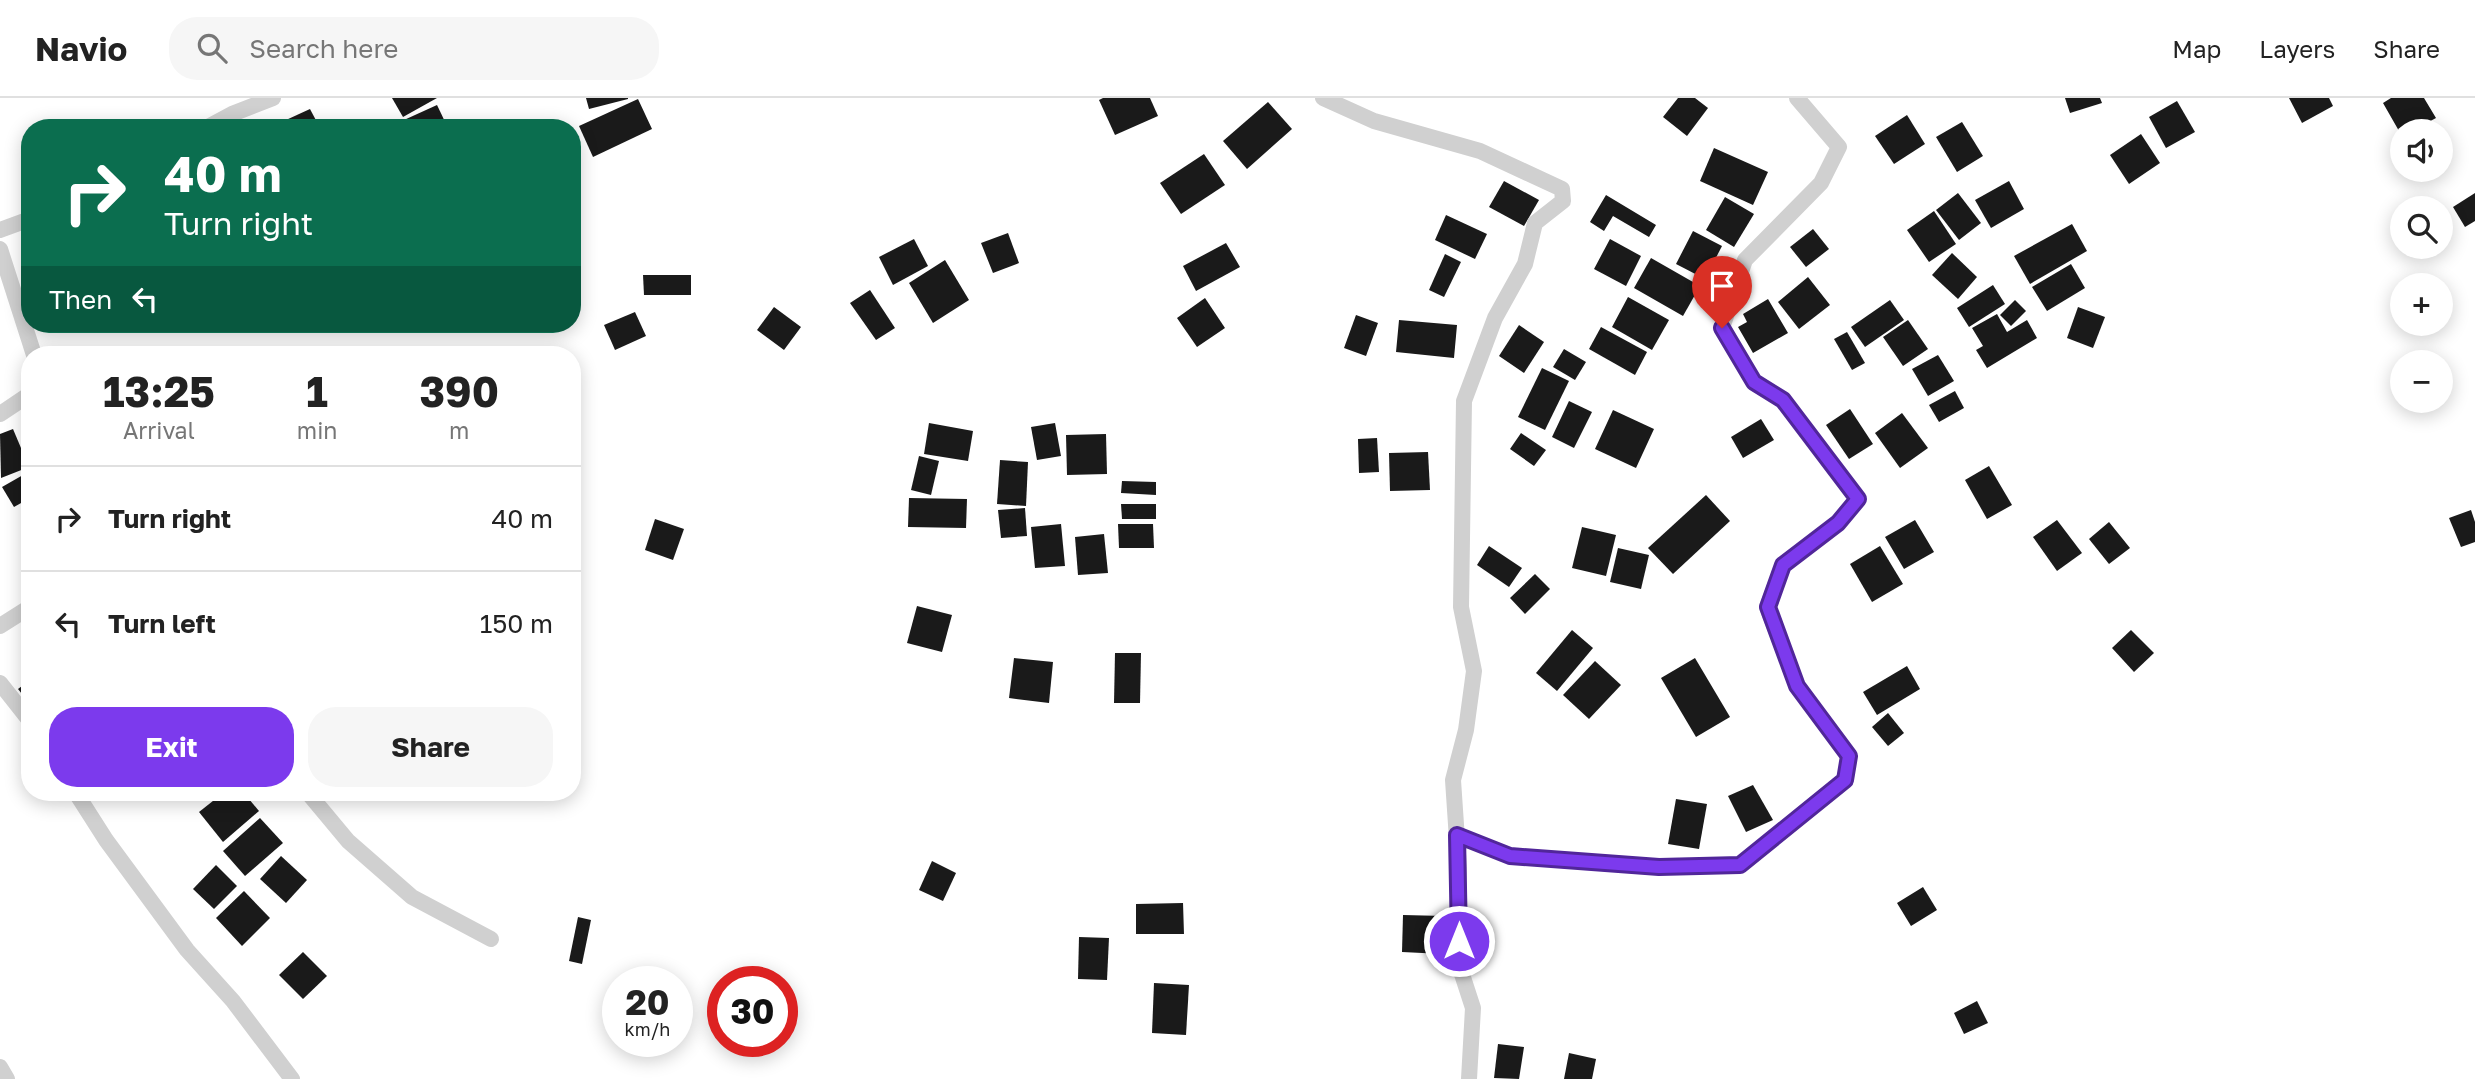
<!DOCTYPE html>
<html lang="en">
<head>
<meta charset="utf-8">
<style>
	:root { --surface:#fff; --page:#f6f6f6; --text:#222; --muted:#767676; --line:#e0e0e0; --accent:#7c3aed }
	body { margin:0; font-family:"Golos Text",sans-serif; background:var(--page); color:var(--text); height:100vh; display:flex; flex-direction:column; font-size:26px; white-space:nowrap }
	* { box-sizing:border-box; margin:0 }
	p { font-size:23px; color:var(--muted) }
	.icon { flex:none; width:38px; height:38px; fill:none; stroke:currentColor; stroke-width:2; stroke-linecap:round; stroke-linejoin:round }
	.map { position:relative; flex:1; overflow:hidden }
	.side { position:absolute; left:21px; top:248px; width:560px; height:455px; display:flex; flex-direction:column; background:var(--surface); border-radius:28px; box-shadow:0 4px 18px #0003 }
	.side>* { flex:none }
	.banner { position:absolute; left:21px; top:21px; width:560px; height:214px; border-radius:28px; box-shadow:0 4px 18px #0003; background:#0b6e4f; color:#fff; overflow:hidden }
	.buttons { position:absolute; left:2390px; top:21px; display:grid; gap:14px }
	.buttons a { display:grid; place-items:center; width:63px; height:63px; border-radius:50%; background:var(--surface); box-shadow:0 4px 18px #0003; font-size:35px }
	.speed { position:absolute; left:602px; top:868px; display:flex; gap:14px; font-size:35px; font-weight:700; text-align:center }
	.speed>* { display:grid; place-content:center; width:91px; height:91px; border-radius:50%; background:var(--surface); box-shadow:0 4px 18px #0003; line-height:1 }
	.speed small { font-size:18px; font-weight:400 }
	.speed .limit { border:10px solid #d22; background:#fff; color:#111 }
	.pin { position:absolute; display:grid; place-items:center; width:60px; height:60px; color:#fff; margin:-72px -30px; border-radius:50% 50% 50% 0; rotate:-45deg; box-shadow:0 0 7px #0007 }
	.pin .icon { rotate:45deg }
	.me { position:absolute; width:77px; margin:-38px; rotate:0deg; stroke-linejoin:round; filter:drop-shadow(0 0 5px #0008) }
	.turn { display:flex; align-items:center; gap:24px; height:147px; padding:0 28px; font-size:32px }
	.turn .icon { width:91px; height:91px; stroke-width:2.5 }
	.turn b { display:block; font-size:49px; line-height:60px }
	.then { display:flex; align-items:center; height:66px; padding:0 28px; background:#0003; gap:14px; font-size:26px }
	.eta { display:flex; justify-content:space-evenly; align-items:center; height:119px; text-align:center }
	.eta b { font-size:42px; font-weight:700; line-height:49px }
	.primary-button { display:flex; gap:14px; margin-top:auto; padding:14px 28px }
	.primary-button a { flex:1; height:80px; border-radius:28px; background:var(--accent); color:#fff; font-size:28px; font-weight:700; line-height:80px; text-align:center }
	.primary-button a+a { background:var(--page); color:var(--text) }
	ul { padding:0; list-style:none }
	li { display:flex; align-items:center; gap:21px; height:105px; padding:0 28px; border-top:2px solid var(--line) }
	li div { flex:1 }
	li b { display:block; font-size:26px }
	li em { font-style:normal }
	header { display:flex; align-items:center; gap:42px; box-sizing:border-box; height:98px; padding:0 35px; background:var(--surface); border-bottom:2px solid var(--line) }
	header strong { font-size:33px }
	nav { display:flex; gap:38px; margin-inline-start:auto; font-size:24px }
	.search { width:490px; height:63px; background:var(--page); display:flex; align-items:center; gap:18px; box-sizing:border-box; padding:0 24px; border-radius:28px; color:var(--muted); font-size:26px }
	.map>svg:first-child { display:block }
	.building { fill:#1a1a1a }
	.lines { fill:none; stroke-linecap:round; stroke-linejoin:round }
	.street { stroke:#d0d0d0; stroke-width:16 }
	.route-casing { stroke:#51269a; stroke-width:18 }
	.route { stroke:#7c3aed; stroke-width:12 }
</style>
</head>
<body>
<header>
<strong>Navio</strong>
<div class="search"><svg class="icon" aria-label="search" viewBox="0 0 24 24"><circle cx="10" cy="10" r="6"/><path d="M15 15l6 6"/></svg>Search here</div>
<nav><a>Map</a><a>Layers</a><a>Share</a></nav>
</header>
<div class="map">
<svg width="2475" height="981" viewBox="0 0 2475 981">
	<rect width="100%" height="100%" fill="#fff"/>
	<g class="building">
		<path d="M 392,0 L 437,0 L 403,19 Z"/>
		<path d="M 586,0 L 628,0 L 628,1 L 589,11 Z"/>
		<path d="M 1103,0 L 1150,0 L 1158,18 L 1115,37 L 1099,2 Z"/>
		<path d="M 1678,0 L 1695,0 L 1708,10 L 1687,38 L 1663,19 Z"/>
		<path d="M 2065,0 L 2100,0 L 2102,5 L 2070,15 Z"/>
		<path d="M 2289,0 L 2329,0 L 2333,8 L 2302,25 Z"/>
		<path d="M 2391,0 L 2424,0 L 2436,20 L 2412,33 L 2403,33 L 2403,40 L 2383,5 Z"/>
		<path d="M 638,1 L 652,31 L 593,59 L 579,28 Z"/>
		<path d="M 2177,3 L 2195,34 L 2166,50 L 2149,19 Z"/>
		<path d="M 1268,4 L 1292,31 L 1247,71 L 1223,43 Z"/>
		<path d="M 437,7 L 448,30 L 407,30 L 404,22 Z"/>
		<path d="M 310,11 L 319,28 L 290,30 L 286,22 Z"/>
		<path d="M 1907,17 L 1925,46 L 1894,66 L 1875,38 Z"/>
		<path d="M 1962,24 L 1983,58 L 1957,74 L 1936,39 Z"/>
		<path d="M 2141,36 L 2160,65 L 2129,86 L 2110,57 Z"/>
		<path d="M 1714,50 L 1768,74 L 1753,107 L 1700,83 Z"/>
		<path d="M 1204,56 L 1225,87 L 1181,116 L 1160,85 Z"/>
		<path d="M 1504,83 L 1539,102 L 1524,128 L 1489,109 Z"/>
		<path d="M 2009,83 L 2024,111 L 1991,130 L 1975,102 Z"/>
		<path d="M 1958,95 L 1981,125 L 1959,142 L 1936,112 Z"/>
		<path d="M 2475,95 L 2475,123 L 2465,129 L 2453,109 Z"/>
		<path d="M 1606,97 L 1656,127 L 1649,139 L 1613,118 L 1604,133 L 1590,124 Z"/>
		<path d="M 1725,99 L 1754,116 L 1734,149 L 1706,132 Z"/>
		<path d="M 1934,113 L 1956,146 L 1929,164 L 1907,132 Z"/>
		<path d="M 1446,117 L 1487,136 L 1475,161 L 1435,142 Z"/>
		<path d="M 2072,126 L 2087,153 L 2030,186 L 2014,158 Z"/>
		<path d="M 1813,131 L 1829,151 L 1806,169 L 1790,149 Z"/>
		<path d="M 1693,133 L 1722,148 L 1705,181 L 1676,166 Z"/>
		<path d="M 1008,135 L 1019,165 L 993,175 L 981,145 Z"/>
		<path d="M 914,141 L 928,168 L 893,187 L 879,159 Z"/>
		<path d="M 1610,141 L 1641,158 L 1626,188 L 1594,171 Z"/>
		<path d="M 1226,145 L 1240,169 L 1196,193 L 1183,168 Z"/>
		<path d="M 1952,155 L 1977,179 L 1958,201 L 1932,177 Z"/>
		<path d="M 1445,156 L 1461,164 L 1444,199 L 1429,192 Z"/>
		<path d="M 1651,160 L 1700,188 L 1683,218 L 1634,190 Z"/>
		<path d="M 945,162 L 969,202 L 933,225 L 909,185 Z"/>
		<path d="M 2071,166 L 2085,190 L 2047,213 L 2032,189 Z"/>
		<path d="M 643,177 L 691,177 L 691,197 L 644,197 Z"/>
		<path d="M 1808,179 L 1830,207 L 1799,231 L 1778,204 Z"/>
		<path d="M 1993,187 L 2005,206 L 1969,229 L 1957,210 Z"/>
		<path d="M 870,192 L 895,230 L 876,242 L 850,205 Z"/>
		<path d="M 1628,199 L 1669,222 L 1652,252 L 1612,229 Z"/>
		<path d="M 1205,200 L 1225,230 L 1197,249 L 1177,220 Z"/>
		<path d="M 1768,201 L 1788,235 L 1753,255 L 1738,229 L 1747,224 L 1743,216 Z"/>
		<path d="M 1890,202 L 1904,222 L 1865,249 L 1851,229 Z"/>
		<path d="M 2015,202 L 2026,213 L 2011,228 L 2000,217 Z"/>
		<path d="M 774,209 L 801,229 L 784,252 L 757,232 Z"/>
		<path d="M 2078,209 L 2105,219 L 2093,250 L 2067,240 Z"/>
		<path d="M 635,214 L 646,238 L 615,252 L 604,227 Z"/>
		<path d="M 1997,216 L 2007,234 L 2027,222 L 2037,240 L 1987,270 L 1976,252 L 1983,248 L 1972,230 Z"/>
		<path d="M 1356,217 L 1378,225 L 1366,258 L 1344,250 Z"/>
		<path d="M 1399,222 L 1457,227 L 1454,260 L 1396,254 Z"/>
		<path d="M 1908,222 L 1928,251 L 1903,268 L 1883,239 Z"/>
		<path d="M 1519,227 L 1544,244 L 1524,275 L 1499,258 Z"/>
		<path d="M 1601,229 L 1647,254 L 1635,277 L 1589,251 Z"/>
		<path d="M 1847,234 L 1865,265 L 1852,272 L 1834,241 Z"/>
		<path d="M 1564,251 L 1586,264 L 1575,282 L 1553,269 Z"/>
		<path d="M 1938,257 L 1954,283 L 1928,298 L 1912,271 Z"/>
		<path d="M 1542,270 L 1569,283 L 1545,332 L 1518,319 Z"/>
		<path d="M 1955,293 L 1964,310 L 1939,324 L 1929,307 Z"/>
		<path d="M 1569,303 L 1592,314 L 1574,350 L 1552,339 Z"/>
		<path d="M 1850,311 L 1873,346 L 1849,361 L 1826,327 Z"/>
		<path d="M 1613,312 L 1654,331 L 1636,370 L 1595,351 Z"/>
		<path d="M 1902,315 L 1928,350 L 1900,370 L 1875,335 Z"/>
		<path d="M 1761,321 L 1774,342 L 1743,360 L 1731,339 Z"/>
		<path d="M 929,325 L 973,333 L 968,363 L 924,356 Z"/>
		<path d="M 1055,325 L 1061,358 L 1037,362 L 1031,329 Z"/>
		<path d="M 13,331 L 29,369 L 1,380 L 0,336 Z"/>
		<path d="M 1521,335 L 1546,352 L 1534,368 L 1510,351 Z"/>
		<path d="M 1106,336 L 1107,376 L 1067,377 L 1066,337 Z"/>
		<path d="M 1377,340 L 1379,374 L 1359,375 L 1358,341 Z"/>
		<path d="M 1428,354 L 1430,392 L 1390,393 L 1389,355 Z"/>
		<path d="M 919,358 L 939,363 L 931,397 L 911,392 Z"/>
		<path d="M 1000,362 L 1028,364 L 1026,408 L 997,406 Z"/>
		<path d="M 1989,368 L 2012,407 L 1987,421 L 1965,382 Z"/>
		<path d="M 30,373 L 30,400 L 14,409 L 2,389 Z"/>
		<path d="M 1122,383 L 1156,384 L 1156,397 L 1121,395 Z"/>
		<path d="M 1706,397 L 1730,423 L 1673,476 L 1648,450 Z"/>
		<path d="M 909,400 L 967,401 L 966,430 L 908,429 Z"/>
		<path d="M 1121,406 L 1156,406 L 1156,421 L 1122,421 Z"/>
		<path d="M 1025,410 L 1027,438 L 1001,440 L 998,412 Z"/>
		<path d="M 2471,412 L 2475,424 L 2475,444 L 2461,449 L 2449,420 Z"/>
		<path d="M 655,421 L 684,431 L 673,462 L 645,452 Z"/>
		<path d="M 1915,422 L 1934,454 L 1904,471 L 1885,439 Z"/>
		<path d="M 2057,422 L 2082,455 L 2057,473 L 2033,439 Z"/>
		<path d="M 2109,424 L 2130,450 L 2109,466 L 2089,441 Z"/>
		<path d="M 1061,426 L 1065,468 L 1035,470 L 1031,429 Z"/>
		<path d="M 1118,426 L 1153,426 L 1154,450 L 1119,450 Z"/>
		<path d="M 1582,429 L 1616,437 L 1606,478 L 1572,470 Z"/>
		<path d="M 1104,436 L 1108,475 L 1078,477 L 1075,439 Z"/>
		<path d="M 1489,448 L 1522,470 L 1509,489 L 1477,467 Z"/>
		<path d="M 1880,448 L 1903,486 L 1872,504 L 1850,466 Z"/>
		<path d="M 1618,450 L 1649,457 L 1641,491 L 1610,484 Z"/>
		<path d="M 1535,476 L 1550,491 L 1525,516 L 1510,500 Z"/>
		<path d="M 917,508 L 952,517 L 942,554 L 907,545 Z"/>
		<path d="M 1572,532 L 1593,550 L 1557,593 L 1536,575 Z"/>
		<path d="M 2131,532 L 2154,555 L 2134,574 L 2112,550 Z"/>
		<path d="M 1115,555 L 1141,555 L 1140,605 L 1114,605 Z"/>
		<path d="M 1014,560 L 1053,564 L 1049,605 L 1009,600 Z"/>
		<path d="M 1695,560 L 1730,619 L 1696,639 L 1661,580 Z"/>
		<path d="M 1595,563 L 1621,587 L 1589,621 L 1563,597 Z"/>
		<path d="M 1907,568 L 1920,591 L 1877,617 L 1863,594 Z"/>
		<path d="M 30,582 L 30,606 L 18,591 Z"/>
		<path d="M 1888,615 L 1904,635 L 1888,648 L 1872,629 Z"/>
		<path d="M 1753,687 L 1773,722 L 1746,734 L 1728,698 Z"/>
		<path d="M 223,695 L 244,695 L 259,713 L 223,744 L 199,714 Z"/>
		<path d="M 1676,701 L 1707,706 L 1699,751 L 1668,746 Z"/>
		<path d="M 260,720 L 283,745 L 245,778 L 223,753 Z"/>
		<path d="M 281,758 L 307,782 L 286,805 L 260,781 Z"/>
		<path d="M 932,763 L 956,775 L 943,803 L 919,792 Z"/>
		<path d="M 216,767 L 237,788 L 214,811 L 193,791 Z"/>
		<path d="M 1923,789 L 1937,812 L 1911,828 L 1897,805 Z"/>
		<path d="M 244,793 L 270,820 L 242,848 L 216,820 Z"/>
		<path d="M 1183,805 L 1184,836 L 1136,836 L 1136,806 Z"/>
		<path d="M 1403,817 L 1444,818 L 1443,856 L 1402,854 Z"/>
		<path d="M 578,819 L 591,822 L 582,866 L 569,863 Z"/>
		<path d="M 1079,839 L 1109,840 L 1107,882 L 1078,881 Z"/>
		<path d="M 303,854 L 327,878 L 303,901 L 279,877 Z"/>
		<path d="M 1154,885 L 1189,887 L 1186,937 L 1152,935 Z"/>
		<path d="M 1977,903 L 1988,925 L 1964,936 L 1954,915 Z"/>
		<path d="M 1498,946 L 1524,949 L 1519,981 L 1494,980 Z"/>
		<path d="M 1569,955 L 1596,961 L 1592,981 L 1564,981 Z"/>
	</g>
	<g class="lines">
		<g class="street">
			<path d="M 1323,0 L 1374,23 L 1480,53 L 1562,91 L 1563,103 L 1535,125 L 1525,166 L 1495,220 L 1464,303 L 1461,509 L 1474,573 L 1466,632 L 1453,682 L 1459,771 L 1459,867 L 1473,910 L 1469,981"/>
			<path d="M 206,30 L 232,16 L 273,0"/>
			<path d="M 0,132 L 30,121"/>
			<path d="M 0,151 L 34,257"/>
			<path d="M 0,316 L 30,296"/>
			<path d="M 0,528 L 30,509"/>
			<path d="M 0,585 L 30,623"/>
			<path d="M 76,695 L 106,742 L 187,852 L 233,903 L 292,981"/>
			<path d="M 308,695 L 348,743 L 412,799 L 491,841"/>
			<path d="M 1457,737 L 1510,758 L 1659,769 L 1740,767 L 1845,682 L 1849,658 L 1797,588 L 1767,509 L 1783,467 L 1838,425 L 1858,402 L 1783,302 L 1754,284 L 1722,230 L 1745,162 L 1821,85 L 1839,49 L 1797,0"/>
			<path d="M 0,969 L 7,981"/>
		</g>
	</g>
	<g class="lines">
		<g class="route-casing">
			<path id="route" d="M 1459,843 L 1457,737 L 1510,758 L 1659,769 L 1740,767 L 1845,682 L 1849,658 L 1797,588 L 1768,509 L 1783,467 L 1838,425 L 1858,401 L 1783,302 L 1754,284 L 1722,230"/>
		</g>
		<use href="#route" class="route"/>
	</g>
</svg>
<div class="buttons">
<a><svg class="icon" aria-label="sound" viewBox="0 0 24 24"><path d="M4 9h4l5-4v14l-5-4H4zM17 9q2 3 0 6"/></svg></a>
<a><svg class="icon" aria-label="search" viewBox="0 0 24 24"><circle cx="10" cy="10" r="6"/><path d="M15 15l6 6"/></svg></a>
<a>+</a>
<a>−</a>
</div>
<div class="speed"><div>20<small>km/h</small></div><div class="limit">30</div></div>
<div class="pin" style="left:1722px;top:230px;background:#d93025"><svg class="icon" aria-label="arrive" viewBox="0 0 24 24"><path d="M6 21V4h12l-3 4 3 4H6"/></svg></div>
<svg class="me" style="left:1459px;top:843px" viewBox="-20 -20 40 40"><circle r="17" fill="#7c3aed" stroke="#fff" stroke-width="3"/><path d="M0-11L8 9 0 5-8 9z" fill="#fff"/></svg>
<div class="banner">
<div class="turn"><svg class="icon" aria-label="right" viewBox="0 0 24 24"><path d="M7 20v-9h11M14 6l5 5-5 5"/></svg><div><b>40 m</b>Turn right</div></div>
<div class="then">Then<svg class="icon" aria-label="left" viewBox="0 0 24 24"><path d="M17 20v-9H6M10 6l-5 5 5 5"/></svg></div>
</div>
<section class="side">
<div class="eta">
<div><b>13:25</b><p>Arrival</p></div>
<div><b>1</b><p>min</p></div>
<div><b>390</b><p>m</p></div>
</div>
<ul>
<li><svg class="icon" aria-label="right" viewBox="0 0 24 24"><path d="M7 20v-9h11M14 6l5 5-5 5"/></svg><div><b>Turn right</b></div><em>40 m</em></li>
<li><svg class="icon" aria-label="left" viewBox="0 0 24 24"><path d="M17 20v-9H6M10 6l-5 5 5 5"/></svg><div><b>Turn left</b></div><em>150 m</em></li>
</ul>
<div class="primary-button"><a>Exit</a><a>Share</a></div>
</section>
</div>
</body>
</html>
